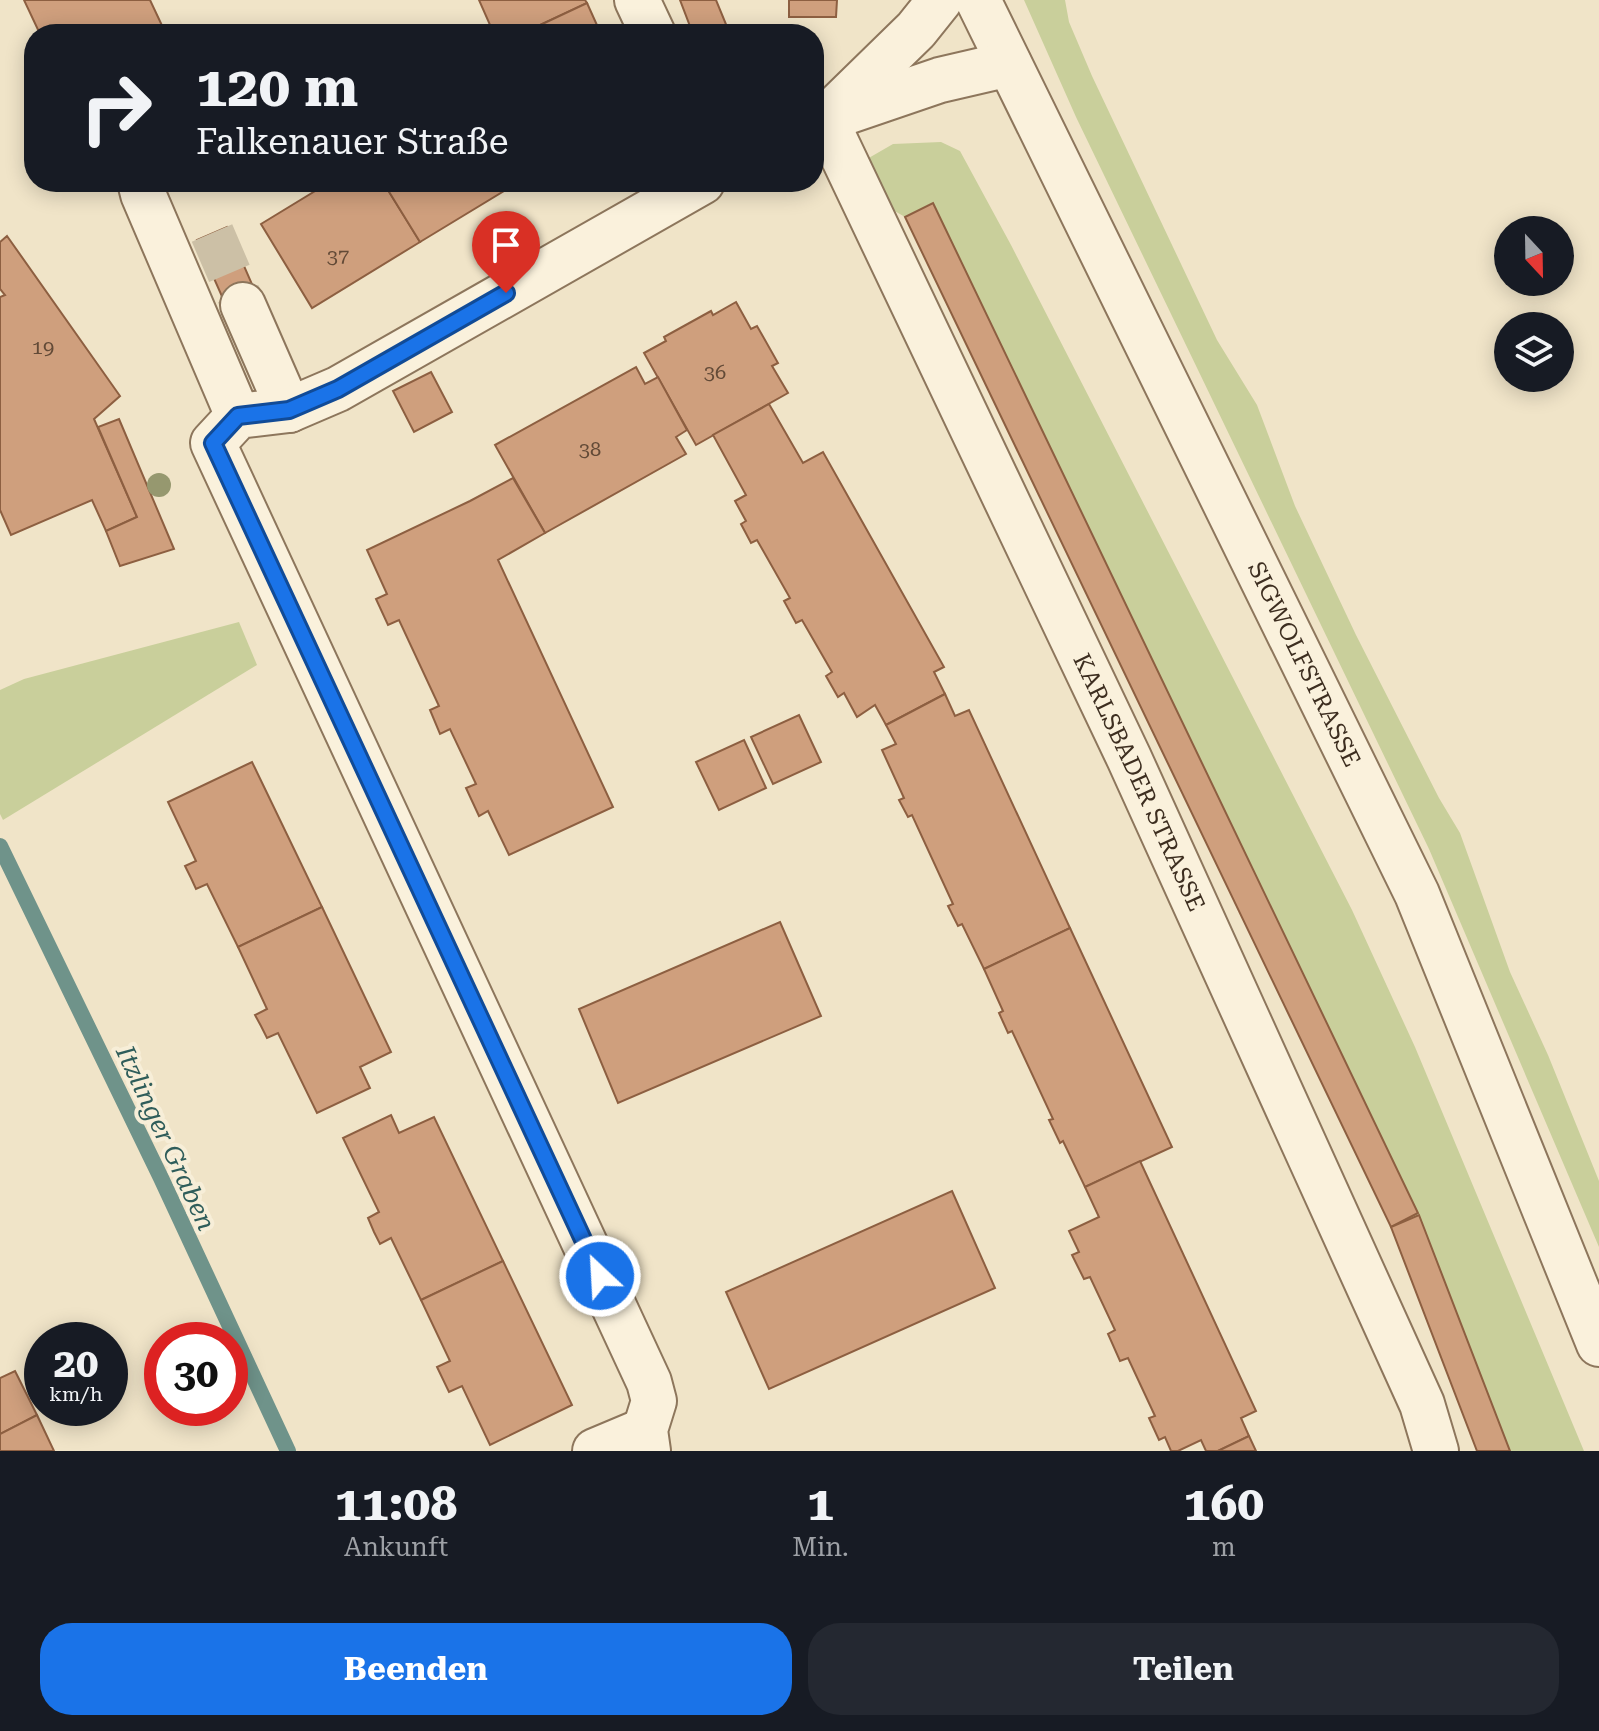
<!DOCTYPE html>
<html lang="de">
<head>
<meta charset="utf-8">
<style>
	:root { --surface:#171b24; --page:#242831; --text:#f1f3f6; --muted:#9ea1a6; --accent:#1a73e8 }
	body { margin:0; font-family:"Roboto Serif",serif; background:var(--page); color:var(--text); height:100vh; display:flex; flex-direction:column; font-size:30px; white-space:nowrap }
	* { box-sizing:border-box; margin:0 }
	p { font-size:26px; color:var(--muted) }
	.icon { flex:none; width:44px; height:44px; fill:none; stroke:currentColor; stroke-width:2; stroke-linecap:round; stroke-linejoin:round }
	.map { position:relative; height:1451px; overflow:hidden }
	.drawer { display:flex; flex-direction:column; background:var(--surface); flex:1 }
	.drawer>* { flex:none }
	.banner { position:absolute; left:24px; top:24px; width:800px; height:168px; border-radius:32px; box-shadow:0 4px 20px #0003; background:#171b24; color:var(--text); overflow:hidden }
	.needle { width:52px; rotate:158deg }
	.buttons { position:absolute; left:1494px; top:216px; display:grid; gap:16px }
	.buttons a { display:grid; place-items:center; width:80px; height:80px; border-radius:50%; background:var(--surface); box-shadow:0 4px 20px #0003; font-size:40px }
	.speed { position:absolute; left:24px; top:1322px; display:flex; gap:16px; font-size:40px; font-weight:700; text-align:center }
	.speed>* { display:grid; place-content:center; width:104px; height:104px; border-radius:50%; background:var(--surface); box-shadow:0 4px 20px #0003; line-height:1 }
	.speed small { font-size:20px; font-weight:400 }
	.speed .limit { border:12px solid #d22; background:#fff; color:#111 }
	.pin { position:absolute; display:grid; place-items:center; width:68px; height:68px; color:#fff; margin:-82px -34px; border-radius:50% 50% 50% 0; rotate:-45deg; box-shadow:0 0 8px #0007 }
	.pin .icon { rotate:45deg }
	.me { position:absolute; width:88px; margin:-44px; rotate:335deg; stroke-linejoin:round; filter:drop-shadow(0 0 6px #0008) }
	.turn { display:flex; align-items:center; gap:28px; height:168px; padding:0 40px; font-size:36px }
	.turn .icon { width:104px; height:104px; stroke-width:2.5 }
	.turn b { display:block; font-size:56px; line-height:68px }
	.eta { display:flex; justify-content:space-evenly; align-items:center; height:136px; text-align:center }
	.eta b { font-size:48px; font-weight:700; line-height:56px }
	.button { display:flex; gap:16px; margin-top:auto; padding:16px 40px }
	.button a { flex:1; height:92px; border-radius:32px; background:var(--accent); color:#fff; font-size:32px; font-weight:700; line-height:92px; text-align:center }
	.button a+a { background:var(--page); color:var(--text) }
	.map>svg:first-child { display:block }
	.green { fill:#c9cf9b }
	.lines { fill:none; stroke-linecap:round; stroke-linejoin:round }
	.stream { stroke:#6f938a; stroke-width:16 }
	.building { fill:#cf9f7d; stroke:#8d5f41; stroke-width:2 }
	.minor-tunnel { stroke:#ccc0a6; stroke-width:44; stroke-dasharray:44 22; stroke-linecap:butt }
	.minor-casing { stroke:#8d765c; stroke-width:48 }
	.minor { stroke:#faf1dc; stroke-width:44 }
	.tree { fill:#96986f }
	.route-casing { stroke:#114b97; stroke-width:20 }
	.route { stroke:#1a73e8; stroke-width:14 }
	.labels { text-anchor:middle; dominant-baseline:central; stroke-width:8; stroke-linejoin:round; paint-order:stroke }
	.number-label { font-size:20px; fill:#624a37 }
	.street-label { font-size:24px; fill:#3d2e20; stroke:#f7eed8 }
	.water-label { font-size:26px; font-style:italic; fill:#2f5d5a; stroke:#f7eed8 }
</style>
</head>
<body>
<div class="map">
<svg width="1599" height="1451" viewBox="0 0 1599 1451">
	<rect width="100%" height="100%" fill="#f0e4c8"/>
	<g class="green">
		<path d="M 1024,0 L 1065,0 L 1069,22 L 1092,76 L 1217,340 L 1257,405 L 1295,506 L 1356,635 L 1439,798 L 1460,833 L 1510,972 L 1548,1055 L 1599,1181 L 1599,1247 L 1429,849 L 1076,117 Z"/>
		<path d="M 941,142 L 960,151 L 1011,245 L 1352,910 L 1415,1047 L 1584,1451 L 1510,1451 L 1419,1216 L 1391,1227 L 1418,1213 L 933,203 L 905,217 L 874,199 L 867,159 L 893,144 Z"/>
		<path d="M 239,622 L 257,665 L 3,820 L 0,814 L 0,690 L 24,679 Z"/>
	</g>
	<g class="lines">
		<path class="stream" d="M 0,846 L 161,1178 L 288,1451"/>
	</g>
	<g class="building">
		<path d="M 24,0 L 150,0 L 166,34 L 40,34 Z"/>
		<path d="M 479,0 L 585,0 L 587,3 L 521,34 L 494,34 Z"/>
		<path d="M 680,0 L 716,0 L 730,34 L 693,34 Z"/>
		<path d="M 789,0 L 837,0 L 836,17 L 789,17 Z"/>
		<path d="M 587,3 L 601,34 L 521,34 Z"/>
		<path d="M 330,182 L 383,182 L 420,242 L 312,308 L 261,224 Z"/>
		<path d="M 383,182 L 519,182 L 420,242 Z"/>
		<path d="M 933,203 L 1418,1213 L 1391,1227 L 905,217 Z"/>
		<path d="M 227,227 L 258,298 L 228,310 L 197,240 Z"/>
		<path d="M 7,236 L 120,396 L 94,419 L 137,517 L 106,531 L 92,500 L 11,535 L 0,510 L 0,297 L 5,295 L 0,289 L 0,242 Z"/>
		<path d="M 736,302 L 751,329 L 757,326 L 778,363 L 772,366 L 788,393 L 696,445 L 644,353 L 666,341 L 664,337 L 711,311 L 713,315 Z"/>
		<path d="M 636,367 L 645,384 L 658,377 L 687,430 L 676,437 L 686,454 L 545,533 L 495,445 Z"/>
		<path d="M 431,372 L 452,412 L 414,432 L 393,391 Z"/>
		<path d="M 769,404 L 803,463 L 823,452 L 944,667 L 934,672 L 945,694 L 886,725 L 875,705 L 857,717 L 844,693 L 838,697 L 826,676 L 832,672 L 802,620 L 796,623 L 784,601 L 790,598 L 757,540 L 751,543 L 741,524 L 746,521 L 735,501 L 746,495 L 713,435 Z"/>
		<path d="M 119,419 L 174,549 L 120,566 L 106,531 L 137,517 L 98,427 Z"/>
		<path d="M 513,478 L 545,533 L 498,560 L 613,807 L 509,855 L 488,811 L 479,816 L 466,788 L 476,784 L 450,729 L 440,734 L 430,710 L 439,706 L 399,620 L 388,625 L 376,599 L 387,594 L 367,550 L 470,501 Z"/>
		<path d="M 945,694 L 955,716 L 969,710 L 1070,928 L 984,969 L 962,924 L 958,926 L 948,906 L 953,904 L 912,815 L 908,817 L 899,800 L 904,798 L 882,750 L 896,744 L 886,725 Z"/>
		<path d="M 799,715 L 821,762 L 773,784 L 751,737 Z"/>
		<path d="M 744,740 L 766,788 L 719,810 L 696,762 Z"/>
		<path d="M 252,762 L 322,907 L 238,947 L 207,884 L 196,889 L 191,878 L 185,866 L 196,861 L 168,802 Z"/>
		<path d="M 322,907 L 391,1052 L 360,1067 L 370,1088 L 317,1113 L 278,1033 L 267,1038 L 261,1026 L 255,1015 L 267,1009 L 238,947 Z"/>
		<path d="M 780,922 L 821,1016 L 618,1103 L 579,1009 Z"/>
		<path d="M 1070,928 L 1172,1147 L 1085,1187 L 1063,1141 L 1060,1143 L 1049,1120 L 1053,1119 L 1012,1031 L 1008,1033 L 1004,1024 L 999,1013 L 1003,1011 L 984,969 Z"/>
		<path d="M 391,1115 L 399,1133 L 434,1117 L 503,1261 L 421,1300 L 391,1238 L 380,1244 L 374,1232 L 368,1218 L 379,1212 L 343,1138 Z"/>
		<path d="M 1140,1161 L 1256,1411 L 1241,1418 L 1249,1436 L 1218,1451 L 1206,1451 L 1201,1440 L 1178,1451 L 1171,1451 L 1165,1437 L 1159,1440 L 1149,1418 L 1155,1416 L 1128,1358 L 1120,1361 L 1108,1334 L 1115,1330 L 1090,1277 L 1084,1279 L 1072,1255 L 1079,1252 L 1069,1231 L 1099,1217 L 1085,1187 Z"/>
		<path d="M 952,1191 L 995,1288 L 769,1389 L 726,1292 Z"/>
		<path d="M 1419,1215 L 1510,1451 L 1477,1451 L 1391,1227 Z"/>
		<path d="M 503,1261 L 572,1405 L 490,1445 L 462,1386 L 449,1392 L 437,1367 L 450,1361 L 421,1300 Z"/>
		<path d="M 15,1371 L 37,1415 L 0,1434 L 0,1378 Z"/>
		<path d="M 37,1415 L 54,1451 L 0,1451 L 0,1434 Z"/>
		<path d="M 1249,1436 L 1256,1451 L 1218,1451 Z"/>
	</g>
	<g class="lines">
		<path class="minor-tunnel" d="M 212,233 L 243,305"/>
		<g class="minor-casing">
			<g id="minor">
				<path d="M 637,0 L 653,34"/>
				<path id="s1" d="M 978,0 L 1417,894 L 1599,1344"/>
				<path d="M 833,111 L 916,30 L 940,0"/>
				<path id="s2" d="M 825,119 L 1129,758 L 1422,1404 L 1436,1451"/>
				<path d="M 814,123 L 940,80 L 1009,64"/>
				<path d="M 140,182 L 143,194 L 238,416"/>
				<path d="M 243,305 L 289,410"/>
				<path d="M 595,1451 L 645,1430"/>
				<path d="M 648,1451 L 645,1430 L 654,1401 L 649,1382 L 213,443 L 238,416 L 289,410 L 338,389 L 702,182"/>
			</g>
		</g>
		<use href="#minor" class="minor"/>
	</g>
	<circle class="tree" cx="159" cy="485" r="12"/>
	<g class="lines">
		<g class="route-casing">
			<path id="route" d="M 506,293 L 338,389 L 289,410 L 238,416 L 213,443 L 600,1276"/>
		</g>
		<use href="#route" class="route"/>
	</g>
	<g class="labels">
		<g class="number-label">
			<text x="338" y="256">37</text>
			<text x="43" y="347">19</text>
			<text x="715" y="372">36</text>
			<text x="590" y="449">38</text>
		</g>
		<g class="street-label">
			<text stroke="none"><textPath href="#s1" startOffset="740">SIGWOLFSTRASSE</textPath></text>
			<text stroke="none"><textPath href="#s2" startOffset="734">KARLSBADER STRASSE</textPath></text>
		</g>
		<g class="water-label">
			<text transform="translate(166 1138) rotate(65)">Itzlinger Graben</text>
		</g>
	</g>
</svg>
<div class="buttons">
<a><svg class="needle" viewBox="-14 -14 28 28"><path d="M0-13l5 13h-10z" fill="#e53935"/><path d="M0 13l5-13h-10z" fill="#9ea1a6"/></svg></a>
<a><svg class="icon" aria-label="layers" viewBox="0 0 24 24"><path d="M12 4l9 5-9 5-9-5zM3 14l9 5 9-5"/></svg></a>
</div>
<div class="speed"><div>20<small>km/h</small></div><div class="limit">30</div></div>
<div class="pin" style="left:506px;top:293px;background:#d93025"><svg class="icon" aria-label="arrive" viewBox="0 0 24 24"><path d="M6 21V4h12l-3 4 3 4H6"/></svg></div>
<svg class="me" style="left:600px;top:1276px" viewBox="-20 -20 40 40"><circle r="17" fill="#1a73e8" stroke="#fff" stroke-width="3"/><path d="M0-11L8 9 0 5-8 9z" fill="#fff"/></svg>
<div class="banner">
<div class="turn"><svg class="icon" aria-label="right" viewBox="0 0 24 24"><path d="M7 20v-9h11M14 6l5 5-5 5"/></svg><div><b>120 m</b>Falkenauer Straße</div></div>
</div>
</div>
<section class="drawer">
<div class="eta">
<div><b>11:08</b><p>Ankunft</p></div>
<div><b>1</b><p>Min.</p></div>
<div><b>160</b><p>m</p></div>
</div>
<div class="button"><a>Beenden</a><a>Teilen</a></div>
</section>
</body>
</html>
